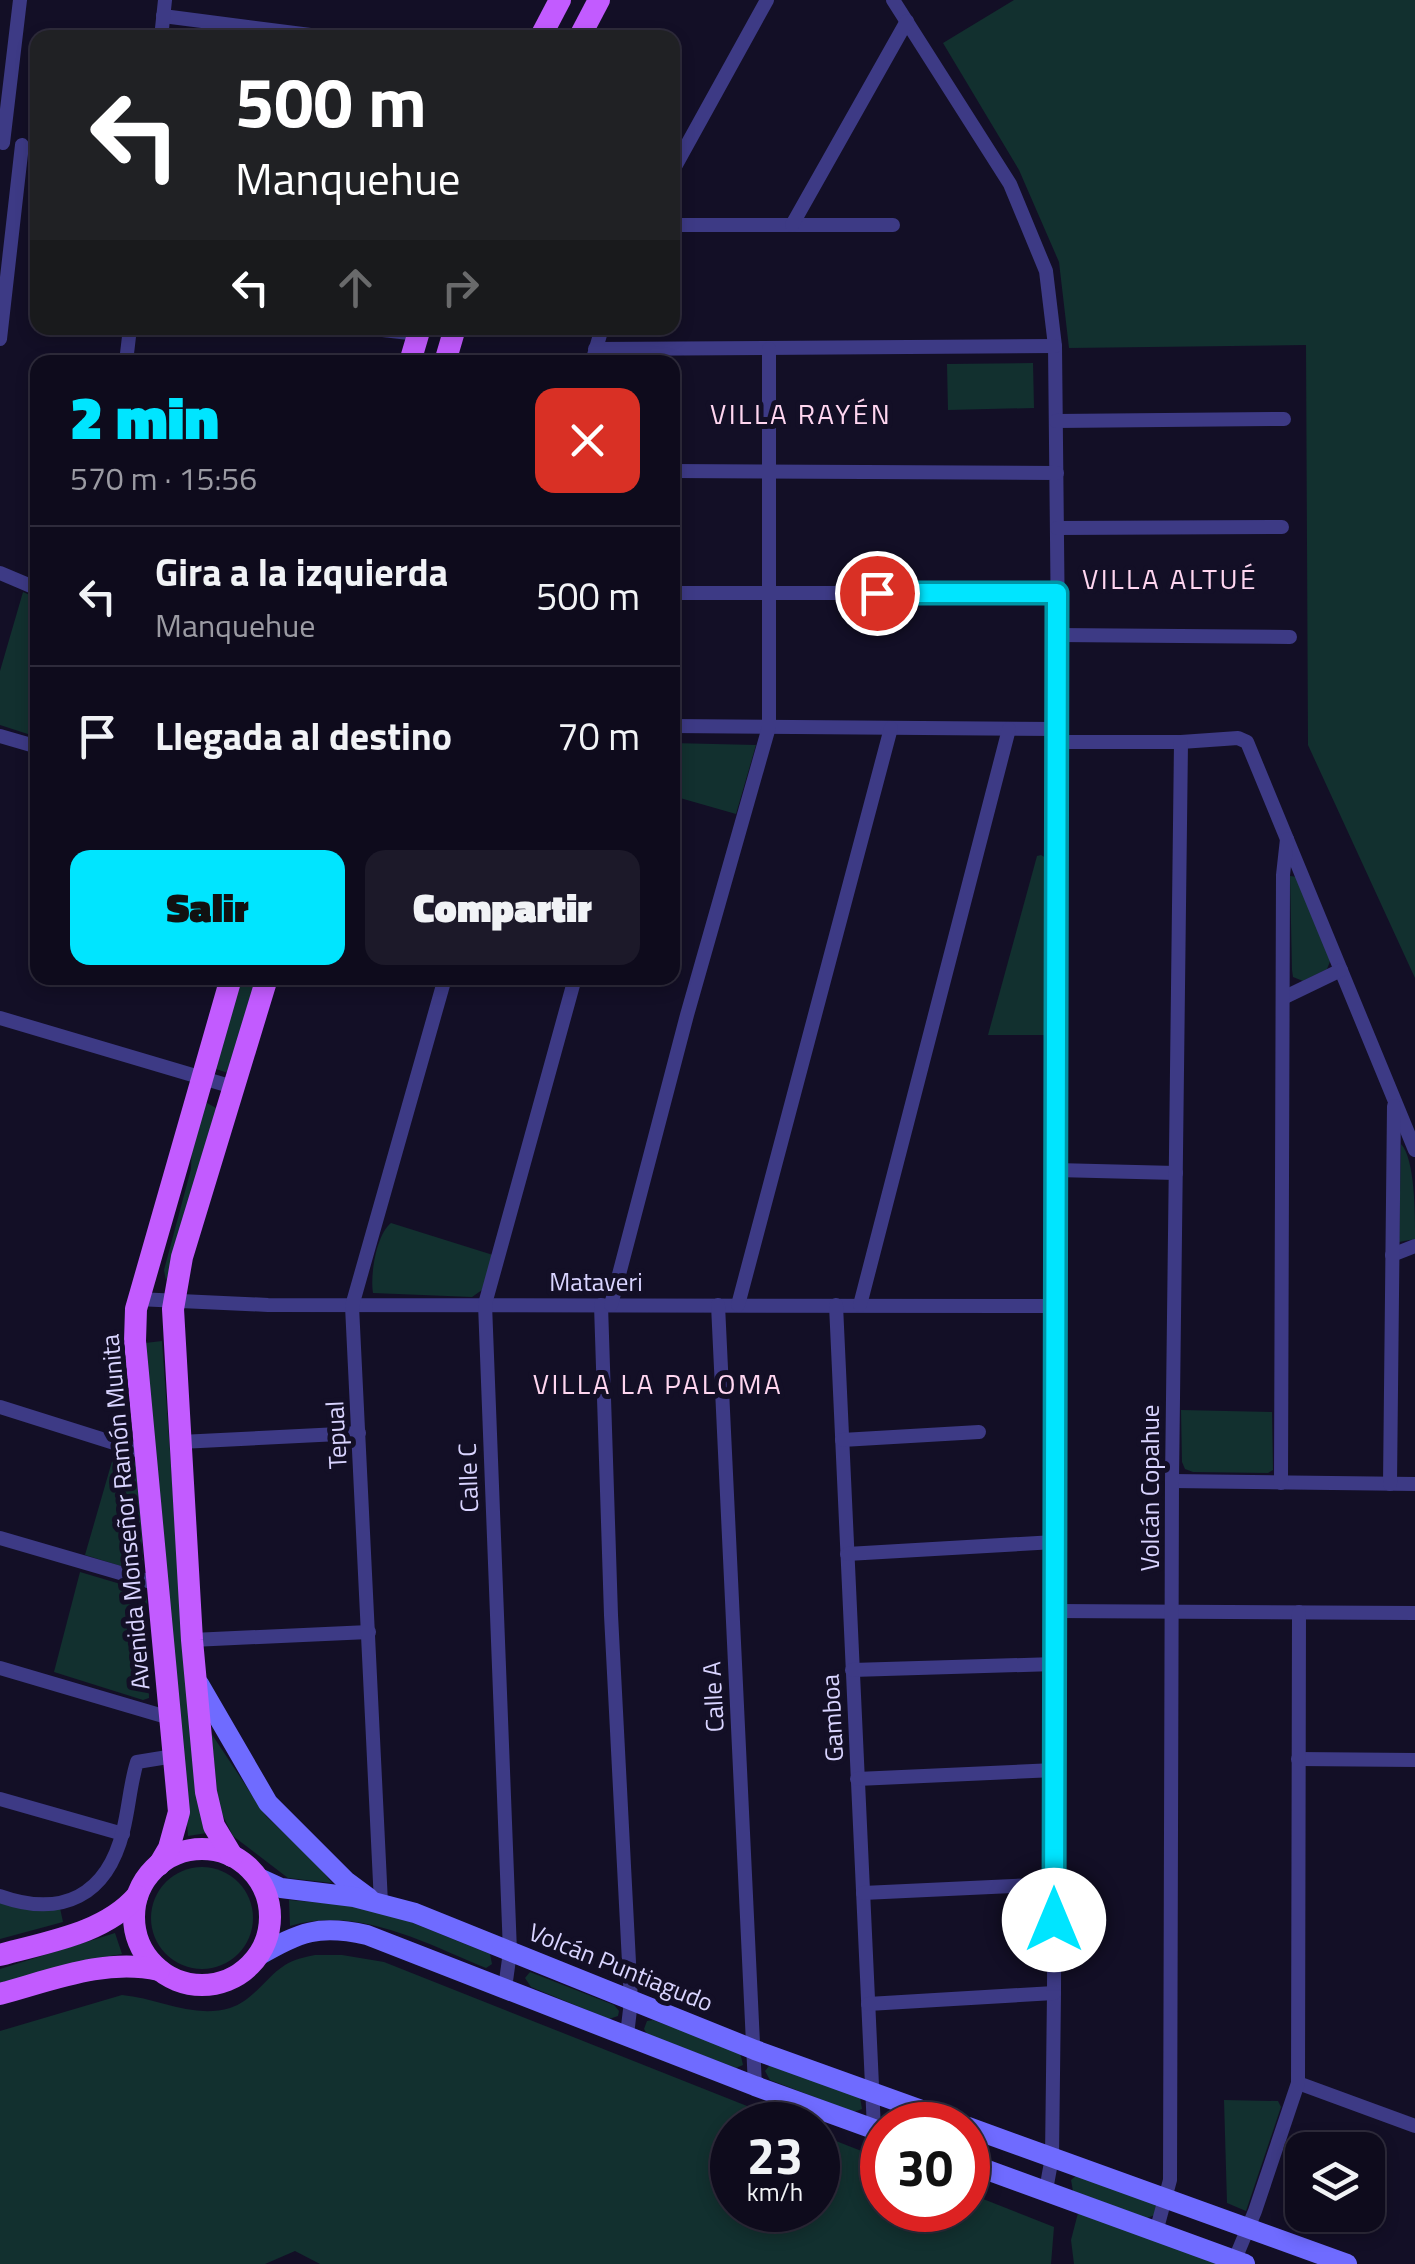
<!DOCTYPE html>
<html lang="es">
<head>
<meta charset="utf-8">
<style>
	:root { --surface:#0e0b1c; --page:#1c1929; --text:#f1f3f6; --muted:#9b9ba3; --line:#2e2b3b; --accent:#00e5ff }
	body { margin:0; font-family:"Titillium Web",sans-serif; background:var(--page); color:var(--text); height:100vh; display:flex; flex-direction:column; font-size:38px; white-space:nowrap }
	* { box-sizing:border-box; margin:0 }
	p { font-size:32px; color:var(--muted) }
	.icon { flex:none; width:55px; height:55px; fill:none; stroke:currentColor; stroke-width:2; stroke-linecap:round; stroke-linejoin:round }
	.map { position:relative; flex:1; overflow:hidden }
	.sheet { position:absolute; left:30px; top:355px; width:650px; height:630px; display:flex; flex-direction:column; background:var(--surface); border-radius:20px; box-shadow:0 5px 15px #0003,0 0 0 2px var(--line) }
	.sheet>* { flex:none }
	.guide { position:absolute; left:30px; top:30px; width:650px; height:305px; border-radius:20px; box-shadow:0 5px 15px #0003,0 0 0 2px var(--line); background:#202124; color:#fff; overflow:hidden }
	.buttons { position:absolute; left:1285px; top:2132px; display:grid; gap:20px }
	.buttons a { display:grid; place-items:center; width:100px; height:100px; border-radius:20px; background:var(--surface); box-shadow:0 5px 15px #0003,0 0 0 2px var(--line); font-size:50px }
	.speed { position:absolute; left:710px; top:2102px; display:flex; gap:20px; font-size:50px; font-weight:700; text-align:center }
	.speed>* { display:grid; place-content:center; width:130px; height:130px; border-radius:50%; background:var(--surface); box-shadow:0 5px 15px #0003,0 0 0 2px var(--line); line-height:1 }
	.speed small { font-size:25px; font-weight:400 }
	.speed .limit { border:15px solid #d22; background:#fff; color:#111 }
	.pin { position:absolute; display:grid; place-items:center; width:85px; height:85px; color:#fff; margin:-42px; border:5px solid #fff; border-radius:50%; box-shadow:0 2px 10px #0007 }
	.me { position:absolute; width:110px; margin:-55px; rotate:0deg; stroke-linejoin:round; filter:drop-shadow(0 0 8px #0008) }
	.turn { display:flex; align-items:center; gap:35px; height:210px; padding:0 40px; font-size:45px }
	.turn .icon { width:130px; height:130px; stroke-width:2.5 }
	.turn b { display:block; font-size:70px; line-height:85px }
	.lanes { display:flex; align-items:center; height:95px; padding:0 40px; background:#0003; justify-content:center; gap:50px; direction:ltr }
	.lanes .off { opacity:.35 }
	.round { display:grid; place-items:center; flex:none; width:105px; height:105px; border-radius:20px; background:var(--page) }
	.headline { display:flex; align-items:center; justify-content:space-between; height:170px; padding:0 40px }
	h1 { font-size:60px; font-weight:800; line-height:75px; color:var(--accent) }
	.action { display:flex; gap:20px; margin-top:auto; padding:20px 40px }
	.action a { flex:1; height:115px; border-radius:20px; background:var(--accent); color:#111; font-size:40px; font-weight:800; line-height:115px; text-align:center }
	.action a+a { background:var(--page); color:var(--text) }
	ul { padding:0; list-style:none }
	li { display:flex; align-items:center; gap:30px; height:140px; padding:0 40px; border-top:2px solid var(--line) }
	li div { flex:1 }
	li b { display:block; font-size:38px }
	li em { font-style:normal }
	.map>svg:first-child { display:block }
	.green { fill:#12302f }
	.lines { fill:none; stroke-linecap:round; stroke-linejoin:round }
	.minor { stroke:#3d3a85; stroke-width:14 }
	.secondary { stroke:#6f6bff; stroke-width:20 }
	.primary { stroke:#c25bff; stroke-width:22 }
	.route-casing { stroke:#0095a6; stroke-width:25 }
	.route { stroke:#00e5ff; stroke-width:18 }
	.labels { text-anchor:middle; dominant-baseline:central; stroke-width:10; stroke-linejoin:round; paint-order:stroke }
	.street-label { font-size:25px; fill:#d9d4ff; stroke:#130f26 }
	.neighbourhood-label { font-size:28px; letter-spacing:2.5px; fill:#ffd6f0; stroke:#130f26 }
</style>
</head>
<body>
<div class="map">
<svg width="1415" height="2264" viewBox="0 0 1415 2264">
	<rect width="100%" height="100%" fill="#130f26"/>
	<g class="green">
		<path d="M 1014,0 L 1415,0 L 1415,978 L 1308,745 L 1306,345 L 1069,348 L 1059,262 L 1019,170 L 943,43 Z"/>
		<path d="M 1033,363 L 1034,408 L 948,410 L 947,364 Z"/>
		<path d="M 23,592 L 37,598 L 37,737 L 0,725 L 0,671 Z"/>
		<path d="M 672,743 L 756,745 L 736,814 L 673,796 Z"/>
		<path d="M 1041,855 L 1046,858 L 1047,1035 L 988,1035 L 1037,856 Z"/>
		<path d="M 1290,876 L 1298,877 L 1331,959 L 1327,969 L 1303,981 L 1293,977 L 1292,970 Z"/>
		<path d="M 239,978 L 258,978 L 228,1073 L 213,1068 Z"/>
		<path d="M 205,1102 L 218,1109 L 166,1281 L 164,1270 L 191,1169 L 192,1139 Z"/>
		<path d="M 1401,1144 C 1415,1159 1415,1213 1415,1239 L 1399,1242 Z"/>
		<path d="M 391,1223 L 493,1255 L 482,1290 L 472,1297 L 373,1293 C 370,1275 376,1235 391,1223 Z"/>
		<path d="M 162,1341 L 176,1535 L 207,1833 L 188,1836 L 145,1343 Z"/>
		<path d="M 1181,1410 L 1272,1412 L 1273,1470 L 1268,1473 L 1193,1472 L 1185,1469 L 1182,1462 Z"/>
		<path d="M 120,1450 L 129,1452 L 139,1470 L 143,1561 L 134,1570 L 85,1555 L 113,1458 Z"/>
		<path d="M 80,1572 L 134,1588 L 147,1598 L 149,1698 L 143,1700 L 54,1672 Z"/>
		<path d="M 211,1733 L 266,1816 L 317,1864 L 332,1883 L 288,1878 L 233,1836 L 219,1808 Z"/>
		<circle cx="202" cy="1918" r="51"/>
		<path d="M 289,1900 L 346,1905 L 398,1917 L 490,1954 L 492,1964 L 486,1968 C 425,1943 357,1905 290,1926 Z"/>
		<path d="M 0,1903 L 60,1908 L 63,1922 L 0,1939 Z"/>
		<path d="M 115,1933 L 122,1954 L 86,1960 L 0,1983 L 0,1969 Z"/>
		<path d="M 315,1955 L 342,1955 L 384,1962 L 795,2125 L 732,2125 L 732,2210 L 818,2210 L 818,2134 L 882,2159 L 882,2210 L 968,2210 L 968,2193 L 1054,2227 L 1051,2264 L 320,2264 L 295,2251 L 265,2264 L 0,2264 L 0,2031 L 122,1995 C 158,1998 193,2019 230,2008 C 254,2000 266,1977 285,1965 C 294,1959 306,1957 315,1955 Z"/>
		<path d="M 530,1972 L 614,2005 L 619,2011 L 618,2016 L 609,2019 L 531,1987 L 525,1978 Z"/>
		<path d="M 653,2020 L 740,2052 L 743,2065 L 736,2068 L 647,2034 L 644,2029 L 647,2021 Z"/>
		<path d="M 770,2065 L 860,2097 L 862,2109 L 854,2112 L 770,2080 L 765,2071 Z"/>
		<path d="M 1224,2100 L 1278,2101 L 1281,2107 L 1246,2211 L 1227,2203 Z"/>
		<path d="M 1077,2175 L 1153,2202 L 1157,2207 L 1155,2215 L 1147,2218 L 1073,2191 L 1071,2180 Z"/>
		<path d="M 1078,2213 L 1221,2264 L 1074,2264 L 1071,2240 Z"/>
	</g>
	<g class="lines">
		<g class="minor">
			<path d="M 893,0 L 1010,184 L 1046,271 L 1055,346 L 1058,635 L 1054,1993 L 1052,2157 L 1046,2190"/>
			<path d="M 163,16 L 334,38"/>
			<path d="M 161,38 L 165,0"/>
			<path d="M 3,143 L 20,0"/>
			<path d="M 672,172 L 767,0"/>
			<path d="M 672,225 L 893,225"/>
			<path d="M 792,225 L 907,21"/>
			<path d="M 365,328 L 418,334"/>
			<path d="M 0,339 L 22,145"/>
			<path d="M 595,349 L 1055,346"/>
			<path d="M 126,362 L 130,328"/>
			<path d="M 592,362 L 602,328"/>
			<path d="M 1056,421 L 1284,419"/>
			<path d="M 672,471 L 1057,473"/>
			<path d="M 1057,528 L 1282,527"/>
			<path d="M 0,573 L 38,589"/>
			<path d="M 672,593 L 1057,593"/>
			<path d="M 1058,635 L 1290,637"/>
			<path d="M 672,726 L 1057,729"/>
			<path d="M 0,736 L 38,747"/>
			<path d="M 1057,742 L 1181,742 L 1238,738 L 1247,742 L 1415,1150"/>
			<path d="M 1285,997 L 1341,970"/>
			<path d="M 0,1018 L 233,1087"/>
			<path d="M 1056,1170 L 1176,1173"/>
			<path d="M 1392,1255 L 1415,1246"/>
			<path d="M 137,1299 L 268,1305 L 1056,1306"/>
			<path d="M 601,1305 L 611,1615 L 631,2001 L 627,2035"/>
			<path d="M 611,1305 L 687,1015 L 769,727 L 769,349"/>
			<path d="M 718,1305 L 755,2086"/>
			<path d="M 738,1305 L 891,728"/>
			<path d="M 836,1305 L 874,2129"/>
			<path d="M 860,1305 L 1009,729"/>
			<path d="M 0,1407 L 146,1453"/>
			<path d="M 842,1440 L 979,1432"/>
			<path d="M 180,1442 L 359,1433"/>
			<path d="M 1172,1481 L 1415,1484"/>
			<path d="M 1281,1483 L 1283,875 L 1287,839"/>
			<path d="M 1390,1484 L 1394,1106"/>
			<path d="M 0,1538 L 158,1584"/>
			<path d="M 847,1554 L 1055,1542"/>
			<path d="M 1055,1611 L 1415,1613"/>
			<path d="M 192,1640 L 369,1632"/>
			<path d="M 0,1668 L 170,1718"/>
			<path d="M 852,1670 L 1055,1664"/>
			<path d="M 1298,1759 L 1415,1760"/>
			<path d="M 857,1779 L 1055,1770"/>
			<path d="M 0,1799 L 123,1834"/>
			<path d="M 863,1893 L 1055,1884"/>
			<path d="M 0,1896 C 62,1918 107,1896 123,1831 C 129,1808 130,1784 137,1762 L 174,1756"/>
			<path d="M 381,1903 L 352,1306 L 445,978"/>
			<path d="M 505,1988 L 510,1952 L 485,1304 L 575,978"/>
			<path d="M 868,2004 L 1054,1993"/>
			<path d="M 1298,2083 L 1415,2126"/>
			<path d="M 1156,2232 L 1170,2180 L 1172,1481 L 1181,742"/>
			<path d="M 1233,2264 L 1255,2211 L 1298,2083 L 1299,1612"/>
		</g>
		<g class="secondary">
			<path d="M 199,1684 L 268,1803 L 346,1881 L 369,1898"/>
			<path d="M 257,1877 L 281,1888 L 354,1897 L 415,1913 L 755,2050 L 963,2125"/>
			<path d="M 258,1956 C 301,1932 318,1924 367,1935 L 755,2086 L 882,2132"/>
			<path d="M 968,2127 L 1347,2264"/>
			<path d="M 968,2163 L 1245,2264"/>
		</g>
		<g class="primary">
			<path d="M 540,38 L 560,0"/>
			<path d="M 579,38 L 599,0"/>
			<path d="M 410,362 L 420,328"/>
			<path d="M 445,362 L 455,328"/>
			<circle cx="202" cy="1917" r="68"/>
			<path d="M 232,1856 L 214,1826 L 206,1792 L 192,1640 L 173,1309 L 182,1257 L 267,978"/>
			<path d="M 159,1865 L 169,1848 L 179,1812 L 135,1341 L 136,1309 L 231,978"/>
			<path d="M 0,1955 C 46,1942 104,1934 137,1896"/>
			<path d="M 0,1994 C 52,1980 105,1958 159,1970"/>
		</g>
	</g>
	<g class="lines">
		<g class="route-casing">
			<path id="route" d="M 877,593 L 1057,593 L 1054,1920"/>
		</g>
		<use href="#route" class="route"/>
	</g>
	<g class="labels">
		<g class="street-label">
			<text x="596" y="1282">Mataveri</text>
			<text transform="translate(336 1435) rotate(-93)">Tepual</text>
			<text transform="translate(468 1478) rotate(-92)">Calle C</text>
			<text transform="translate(1150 1488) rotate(-90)">Volcán Copahue</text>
			<text transform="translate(125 1512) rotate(-95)">Avenida Monseñor Ramón Munita</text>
			<text transform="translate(713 1697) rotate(-93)">Calle A</text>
			<text transform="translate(832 1718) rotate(-93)">Gamboa</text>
			<text transform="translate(621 1967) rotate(22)">Volcán Puntiagudo</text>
		</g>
		<g class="neighbourhood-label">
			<text x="801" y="413">VILLA RAYÉN</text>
			<text x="1170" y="578">VILLA ALTUÉ</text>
			<text x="658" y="1383">VILLA LA PALOMA</text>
		</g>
	</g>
</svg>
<div class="buttons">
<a><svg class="icon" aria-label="layers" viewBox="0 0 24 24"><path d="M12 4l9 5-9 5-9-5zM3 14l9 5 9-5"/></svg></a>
</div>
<div class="speed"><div>23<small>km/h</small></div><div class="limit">30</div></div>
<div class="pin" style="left:877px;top:593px;background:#d93025"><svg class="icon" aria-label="arrive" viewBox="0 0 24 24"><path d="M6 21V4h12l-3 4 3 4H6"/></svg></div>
<svg class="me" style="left:1054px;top:1920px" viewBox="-20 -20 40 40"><circle r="19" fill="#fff"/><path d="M0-13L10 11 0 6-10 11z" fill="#00e5ff"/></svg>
<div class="guide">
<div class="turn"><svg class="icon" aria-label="left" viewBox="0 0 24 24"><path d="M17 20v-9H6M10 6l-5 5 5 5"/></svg><div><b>500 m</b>Manquehue</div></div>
<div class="lanes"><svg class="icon" aria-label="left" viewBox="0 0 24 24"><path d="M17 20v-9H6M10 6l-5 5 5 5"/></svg><svg class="icon off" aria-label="ahead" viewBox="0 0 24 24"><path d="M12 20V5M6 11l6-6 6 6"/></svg><svg class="icon off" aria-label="right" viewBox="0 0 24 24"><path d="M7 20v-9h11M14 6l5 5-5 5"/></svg></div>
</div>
<section class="sheet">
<div class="headline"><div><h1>2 min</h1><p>570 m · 15:56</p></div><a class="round" style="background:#d93025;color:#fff"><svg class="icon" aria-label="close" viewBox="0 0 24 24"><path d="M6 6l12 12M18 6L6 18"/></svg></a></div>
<ul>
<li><svg class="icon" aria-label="left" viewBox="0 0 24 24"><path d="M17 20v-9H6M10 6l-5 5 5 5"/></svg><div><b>Gira a la izquierda</b><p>Manquehue</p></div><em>500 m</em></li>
<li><svg class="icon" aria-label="arrive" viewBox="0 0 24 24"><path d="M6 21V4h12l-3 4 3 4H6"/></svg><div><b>Llegada al destino</b></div><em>70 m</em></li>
</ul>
<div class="action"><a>Salir</a><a>Compartir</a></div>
</section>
</div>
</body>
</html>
